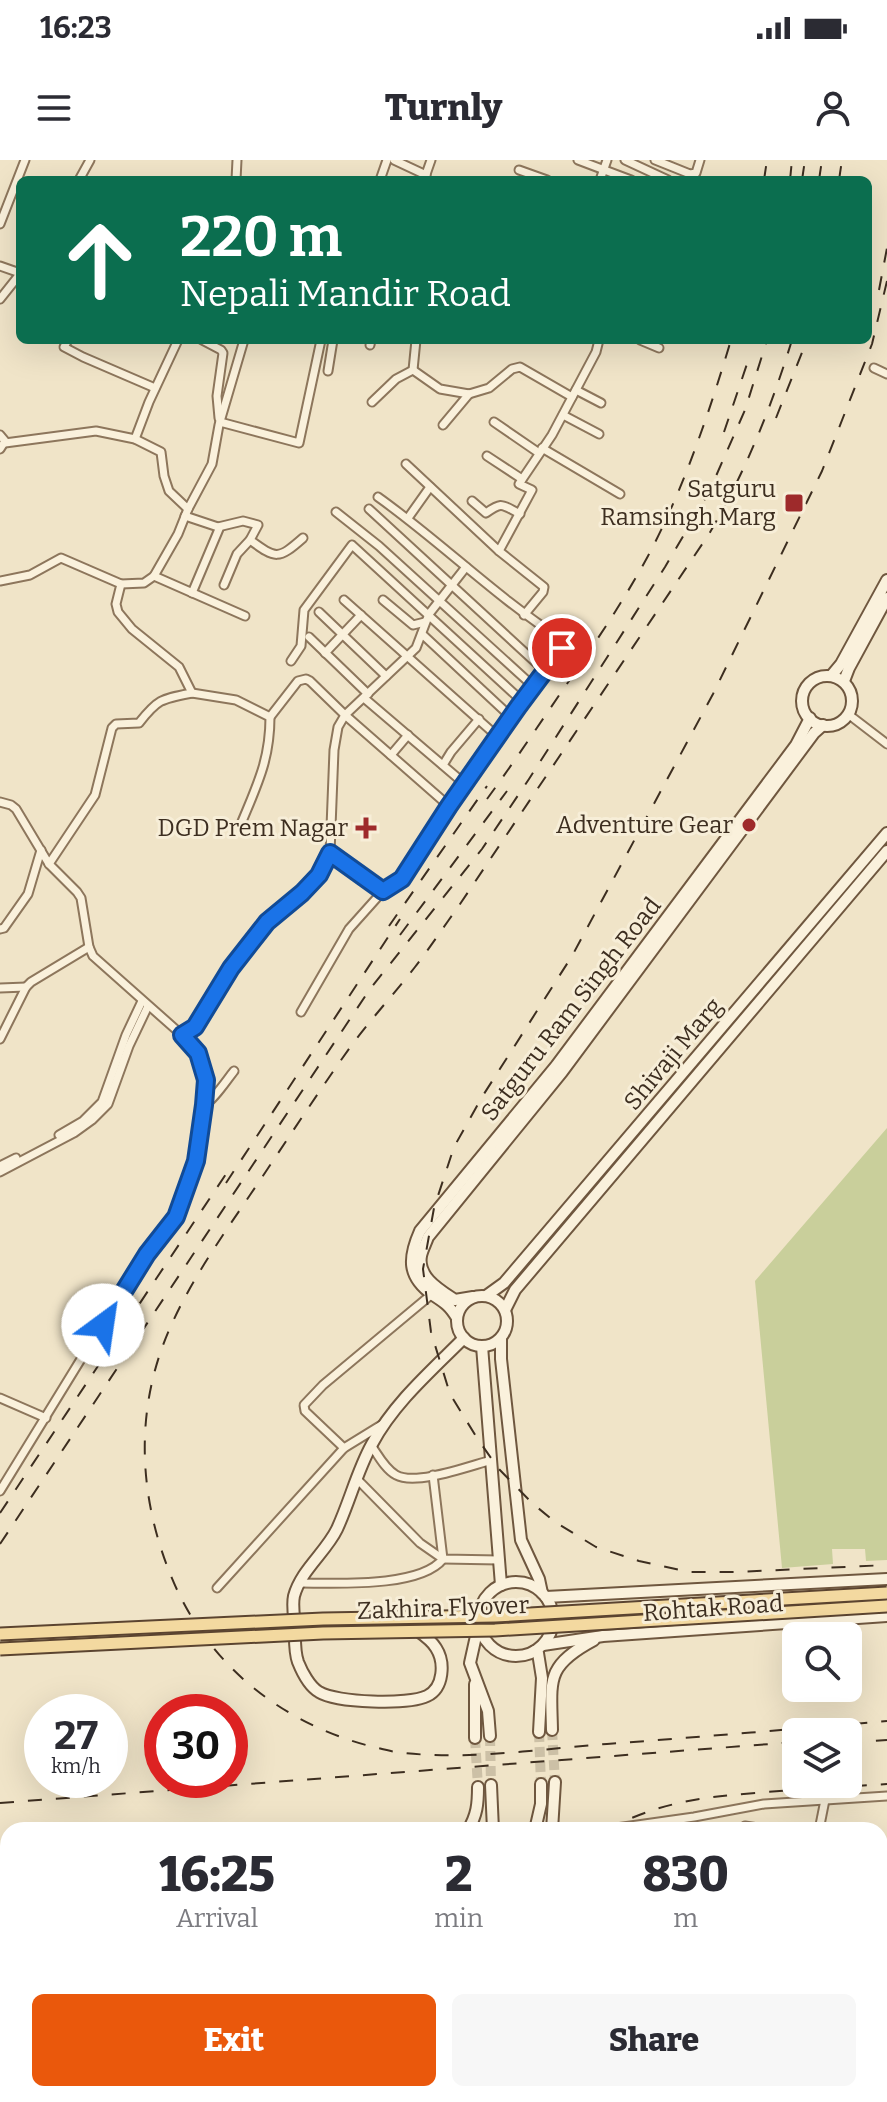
<!DOCTYPE html>
<html lang="en">
<head>
<meta charset="utf-8">
<style>
	:root { --surface:#fff; --page:#f7f7f7; --text:#2b2b33; --muted:#7c7c81; --accent:#ea580c }
	body { margin:0; font-family:Bitter,serif; background:var(--page); color:var(--text); height:100vh; display:flex; flex-direction:column; font-size:30px; white-space:nowrap }
	* { box-sizing:border-box; margin:0 }
	p { font-size:26px; color:var(--muted) }
	.icon { flex:none; width:44px; height:44px; fill:none; stroke:currentColor; stroke-width:2; stroke-linecap:round; stroke-linejoin:round }
	.map { position:relative; flex:1; overflow:hidden }
	.sheet { position:absolute; left:0px; top:1662px; width:888px; height:280px; display:flex; flex-direction:column; background:var(--surface); border-radius:24px 24px 0 0; box-shadow:0 8px 32px #0002 }
	.sheet>* { flex:none }
	.guide { position:absolute; left:16px; top:16px; width:856px; height:168px; border-radius:12px; box-shadow:0 8px 32px #0002; background:#0b6e4f; color:#fff; overflow:hidden }
	.fabs { position:absolute; left:782px; top:1462px; display:grid; gap:16px }
	.fabs a { display:grid; place-items:center; width:80px; height:80px; border-radius:12px; background:var(--surface); box-shadow:0 8px 32px #0002; font-size:40px }
	.speed { position:absolute; left:24px; top:1534px; display:flex; gap:16px; font-size:40px; font-weight:700; text-align:center }
	.speed>* { display:grid; place-content:center; width:104px; height:104px; border-radius:50%; background:var(--surface); box-shadow:0 8px 32px #0002; line-height:1 }
	.speed small { font-size:20px; font-weight:400 }
	.speed .limit { border:12px solid #d22; background:#fff; color:#111 }
	.pin { position:absolute; display:grid; place-items:center; width:68px; height:68px; color:#fff; margin:-34px; border:4px solid #fff; border-radius:50%; box-shadow:0 2px 8px #0007 }
	.me { position:absolute; width:88px; margin:-44px; rotate:31deg; stroke-linejoin:round; filter:drop-shadow(0 0 6px #0008) }
	.turn { display:flex; align-items:center; gap:28px; height:168px; padding:0 32px; font-size:36px }
	.turn .icon { width:104px; height:104px; stroke-width:2.5 }
	.turn b { display:block; font-size:56px; line-height:68px }
	.eta { display:flex; justify-content:space-evenly; align-items:center; height:136px; text-align:center }
	.eta b { font-size:48px; font-weight:800; line-height:56px }
	.primary-button { display:flex; gap:16px; margin-top:auto; padding:16px 32px }
	.primary-button a { flex:1; height:92px; border-radius:12px; background:var(--accent); color:#fff; font-size:32px; font-weight:800; line-height:92px; text-align:center }
	.primary-button a+a { background:var(--page); color:var(--text) }
	.status { display:flex; justify-content:space-between; align-items:center; height:56px; padding:0 40px; background:var(--surface); direction:ltr }
	.status svg { height:22px; fill:currentColor }
	header { display:flex; justify-content:space-between; align-items:center; height:104px; padding:0 32px; background:var(--surface); font-size:36px; font-weight:800 }
	.map>svg:first-child { display:block }
	.green { fill:#c9cf9b }
	.lines { fill:none; stroke-linecap:round; stroke-linejoin:round }
	.secondary-tunnel { stroke:#ccc0a6; stroke-width:10; stroke-dasharray:10 5; stroke-linecap:butt }
	.street-casing { stroke:#8d765c; stroke-width:11 }
	.secondary-casing { stroke:#6f573f; stroke-width:14 }
	.street { stroke:#faf1dc; stroke-width:7 }
	.secondary { stroke:#faf1dc; stroke-width:10 }
	.rail { stroke:#3d2e20; stroke-width:2; stroke-dasharray:14 14; stroke-linecap:butt }
	.primary-bridge-casing { stroke:#5b4430; stroke-width:15; stroke-linecap:butt }
	.primary-bridge { stroke:#f3d9a0; stroke-width:11 }
	.route-casing { stroke:#114b97; stroke-width:20 }
	.route { stroke:#1a73e8; stroke-width:14 }
	.poi-dot { fill:#9e2a2b; stroke:#f7eed8; stroke-width:3 }
	.labels { text-anchor:middle; dominant-baseline:central; stroke-width:6; stroke-linejoin:round; paint-order:stroke }
	.poi-label { font-size:24px; fill:#3d2e20; stroke:#f7eed8; text-anchor:end }
	.street-label { font-size:24px; fill:#3d2e20; stroke:#f7eed8 }
</style>
</head>
<body>
<div class="status"><b>16:23</b><svg viewBox="0 0 49 12"><path d="M0 12V9h3v3zM5 12V6h3v6zM10 12V3h3v9zM15 12V0h3v12zM26 1h20v11H26zM47 4h2v5h-2z"/></svg></div>
<header><svg class="icon" aria-label="menu" viewBox="0 0 24 24"><path d="M4 6h16M4 12h16M4 18h16"/></svg>Turnly<svg class="icon" aria-label="person" viewBox="0 0 24 24"><circle cx="12" cy="8" r="4"/><path d="M4 21q1-7 8-7t8 7"/></svg></header>
<div class="map">
<svg width="887" height="1942" viewBox="0 0 887 1942">
	<rect width="100%" height="100%" fill="#f0e4c8"/>
	<path class="green" d="M 887,968 L 887,1400 L 866,1401 L 865,1389 L 832,1389 L 833,1404 L 782,1408 L 755,1121 Z"/>
	<g class="lines">
		<g class="secondary-tunnel">
			<path d="M 552,1570 L 555,1622"/>
			<path d="M 539,1572 L 541,1624"/>
			<path d="M 490,1576 L 491,1625"/>
			<path d="M 475,1578 L 478,1627"/>
		</g>
		<g class="street-casing">
			<g id="street">
				<path d="M 394,0 L 426,15"/>
				<path d="M 578,0 L 631,20"/>
				<path d="M 625,0 L 668,20"/>
				<path d="M 655,0 L 690,14 L 696,13 L 700,0"/>
				<path d="M 519,10 L 547,20"/>
				<path d="M 79,20 L 90,0"/>
				<path d="M 236,20 L 237,0"/>
				<path d="M 380,20 L 387,0"/>
				<path d="M 424,20 L 431,0"/>
				<path d="M 600,20 L 607,0"/>
				<path d="M 0,64 L 25,0"/>
				<path d="M 0,106 L 20,113"/>
				<path d="M 0,139 L 20,114"/>
				<path d="M 68,180 L 64,187 L 83,197 L 155,228"/>
				<path d="M 202,180 L 221,190 L 223,193 L 217,236 L 219,258"/>
				<path d="M 640,180 L 659,188"/>
				<path d="M 370,185 L 371,180"/>
				<path d="M 874,208 L 887,214"/>
				<path d="M 413,210 L 416,180"/>
				<path d="M 328,211 L 333,180"/>
				<path d="M 576,230 L 601,243"/>
				<path d="M 372,242 L 396,219 L 413,210 L 440,229 L 469,234 L 489,228 L 512,209 L 520,207 L 572,237"/>
				<path d="M 563,255 L 599,274"/>
				<path d="M 220,262 L 299,283 L 321,180"/>
				<path d="M 494,262 L 539,293"/>
				<path d="M 443,265 L 469,234"/>
				<path d="M 0,275 L 5,281 L 0,289"/>
				<path d="M 135,279 L 149,242 L 178,180"/>
				<path d="M 5,283 L 96,271 L 135,279 L 161,292 L 164,316 L 169,331 L 188,349"/>
				<path d="M 542,288 L 620,334"/>
				<path d="M 487,296 L 522,319"/>
				<path d="M 406,304 L 499,391"/>
				<path d="M 472,341 L 486,353 C 503,341 502,345 520,354"/>
				<path d="M 369,349 L 545,511"/>
				<path d="M 336,352 L 379,386 L 533,526"/>
				<path d="M 185,356 L 218,367 L 219,369 L 192,433"/>
				<path d="M 408,358 L 430,327"/>
				<path d="M 218,367 L 243,361 L 258,365 L 250,380 L 237,394 L 224,425"/>
				<path d="M 250,380 C 276,399 278,400 303,378"/>
				<path d="M 154,416 L 245,456"/>
				<path d="M 0,421 L 30,415 L 61,398 L 121,424 L 116,444 L 118,452 L 132,469 L 179,507 L 192,533 C 161,539 158,539 139,563 L 116,564 L 112,568 L 95,635 L 49,704"/>
				<path d="M 121,424 L 144,423 L 154,416 L 178,374 L 188,349 L 212,304 L 219,265 L 244,180"/>
				<path d="M 344,440 L 498,577"/>
				<path d="M 383,440 L 413,465 L 425,462"/>
				<path d="M 319,452 L 386,516"/>
				<path d="M 524,455 L 543,432 L 544,427 L 499,391 L 532,330 L 519,324 L 552,275 L 596,192 L 599,180"/>
				<path d="M 422,474 L 511,557"/>
				<path d="M 309,477 L 368,534"/>
				<path d="M 325,493 L 361,455"/>
				<path d="M 291,501 L 301,486 L 304,450 L 352,385 L 522,541"/>
				<path d="M 192,533 L 236,540 L 270,557 C 270,600 257,625 241,664"/>
				<path d="M 364,538 L 466,625"/>
				<path d="M 848,554 L 887,584"/>
				<path d="M 270,557 L 298,521 L 306,519 L 310,521 L 345,555 L 449,646"/>
				<path d="M 391,595 L 408,575"/>
				<path d="M 443,605 L 451,592 L 479,559"/>
				<path d="M 0,642 L 11,645 L 16,649 L 49,704 L 77,732 L 81,738 L 89,787 L 93,796 L 182,875 L 198,893 L 206,920 L 204,945 L 196,1001 L 176,1057 L 132,1116 L 0,1331"/>
				<path d="M 330,693 L 383,731"/>
				<path d="M 0,769 L 4,768 L 28,734 L 41,690"/>
				<path d="M 0,828 L 26,827"/>
				<path d="M 301,852 L 349,769 L 383,731 L 402,719 L 449,646 L 563,484 L 561,479 C 496,437 441,382 378,337"/>
				<path d="M 182,875 L 195,867 L 231,808 L 267,762 L 302,733 L 319,715 L 330,693 L 334,590 L 338,567 L 345,555 L 416,488 L 429,454 L 466,407"/>
				<path d="M 0,879 L 26,827 L 31,822 L 89,787"/>
				<path d="M 204,945 C 213,941 226,921 234,911"/>
				<path d="M 59,975 L 83,961 L 102,942 L 126,875 L 142,841"/>
				<path d="M 0,1006 L 16,998"/>
				<path d="M 0,1012 L 74,973 L 92,960 L 108,944 L 129,886 L 148,846"/>
				<path d="M 0,1238 L 46,1258"/>
				<path d="M 371,1285 C 378,1295 385,1309 396,1315 C 416,1326 469,1306 492,1300"/>
				<path d="M 344,1288 L 305,1251 L 304,1245 L 323,1225 L 432,1134"/>
				<path d="M 356,1318 L 420,1383 L 443,1399 L 499,1400"/>
				<path d="M 300,1423 C 335,1423 420,1428 443,1399 L 433,1315"/>
				<path d="M 217,1428 L 344,1288 L 383,1264"/>
				<path d="M 745,1666 L 773,1670"/>
				<path d="M 602,1670 L 694,1657 L 764,1644 L 887,1636"/>
				<path d="M 819,1670 L 825,1640"/>
				<path d="M 0,1702 L 8,1699"/>
				<path d="M 0,1735 L 8,1762"/>
				<path d="M 0,1849 L 5,1868 L 0,1942"/>
				<path d="M 108,1934 L 113,1942"/>
				<path d="M 290,1934 L 290,1942"/>
				<path d="M 311,1934 L 311,1942"/>
				<path d="M 334,1934 L 334,1942"/>
				<path d="M 593,1934 L 593,1942"/>
				<path d="M 657,1934 L 663,1942"/>
				<path d="M 714,1934 L 720,1942"/>
				<path d="M 772,1934 L 778,1942"/>
				<path d="M 215,1942 L 222,1934"/>
				<path d="M 451,1942 L 558,1937"/>
				<path d="M 626,1942 L 639,1934"/>
				<path d="M 739,1942 L 751,1934"/>
			</g>
		</g>
		<g class="secondary-casing">
			<g id="secondary">
				<path d="M 831,516 L 841,504 L 887,420"/>
				<circle cx="827" cy="541" r="25"/>
				<path d="M 844,521 L 849,508 L 887,438"/>
				<path d="M 486,1136 L 504,1123 L 887,673"/>
				<circle cx="482" cy="1161" r="25"/>
				<path d="M 473,1137 L 455,1140 C 440,1130 417,1117 421,1096 C 422,1090 426,1083 428,1077 L 562,912 L 814,573 L 823,565"/>
				<path d="M 505,1150 L 515,1130 L 887,691"/>
				<path d="M 457,1158 C 449,1145 445,1143 433,1135 C 407,1117 408,1098 420,1071 L 556,906 L 796,585 L 810,558"/>
				<path d="M 501,1178 L 501,1199 L 521,1380 L 539,1419 L 542,1433"/>
				<path d="M 482,1186 L 501,1425"/>
				<circle cx="516" cy="1459" r="37"/>
				<path d="M 546,1437 L 887,1419"/>
				<path d="M 478,1467 L 470,1503 L 488,1551 L 490,1576"/>
				<path d="M 418,1471 C 425,1476 432,1481 436,1488 C 445,1502 444,1528 427,1536 C 408,1545 337,1543 319,1532 C 310,1527 302,1512 298,1502 C 294,1491 295,1478 295,1466 C 294,1456 292,1445 294,1436 C 301,1410 326,1392 337,1369 C 350,1341 357,1311 372,1284 C 394,1243 431,1211 464,1178"/>
				<path d="M 543,1485 L 603,1476 L 887,1456"/>
				<path d="M 535,1491 L 538,1493 L 542,1518 L 539,1572"/>
				<path d="M 475,1524 L 475,1578"/>
				<path d="M 552,1570 C 551,1520 545,1506 594,1480"/>
				<path d="M 491,1625 L 493,1670"/>
				<path d="M 468,1670 C 477,1655 478,1644 478,1627"/>
				<path d="M 535,1670 L 541,1644 L 541,1624"/>
				<path d="M 552,1670 L 555,1622"/>
				<path d="M 0,1804 L 8,1800"/>
				<path d="M 381,1942 L 386,1934"/>
				<path d="M 403,1942 L 408,1934"/>
			</g>
		</g>
		<use href="#street" class="street"/>
		<use href="#secondary" class="secondary"/>
		<g class="rail">
			<path d="M 764,20 L 767,0"/>
			<path d="M 790,20 L 792,0"/>
			<path d="M 802,20 L 805,0"/>
			<path d="M 819,20 L 822,0"/>
			<path d="M 839,20 L 842,0"/>
			<path d="M 887,121 L 872,184 L 822,311 L 713,534 L 572,796 L 482,937 L 454,987 L 434,1048 L 423,1109 L 431,1172 L 450,1234 L 477,1278 L 498,1308 L 532,1343 L 555,1362 L 596,1387 L 639,1401 L 689,1412 L 735,1412 L 887,1405"/>
			<path d="M 879,130 L 887,88"/>
			<path d="M 792,180 C 771,248 745,313 709,374 L 456,750 C 442,769 429,789 415,807 C 394,834 371,859 351,886 C 316,935 284,985 250,1035 C 221,1078 191,1120 170,1168 C 135,1247 138,1332 169,1411 C 203,1499 275,1560 366,1585 C 379,1588 391,1592 404,1593 C 471,1600 540,1589 607,1584 C 700,1577 794,1569 887,1561"/>
			<path d="M 776,258 L 807,180"/>
			<path d="M 724,272 L 747,204"/>
			<path d="M 487,639 C 512,605 536,569 560,534 C 591,489 622,444 648,396 C 684,328 709,253 731,180"/>
			<path d="M 389,766 L 487,626"/>
			<path d="M 400,775 L 507,631"/>
			<path d="M 226,1023 L 400,759"/>
			<path d="M 0,1353 L 228,1011"/>
			<path d="M 0,1384 L 370,829 L 482,689 L 529,619 L 665,407 L 709,332 L 745,250 L 767,180"/>
			<path d="M 848,1583 L 887,1580"/>
			<path d="M 0,1643 L 796,1582"/>
			<path d="M 607,1670 C 656,1643 702,1637 756,1633 C 800,1629 843,1627 887,1624"/>
			<path d="M 391,1942 L 396,1934"/>
		</g>
		<g class="primary-bridge-casing">
			<g id="primary-bridge">
				<path d="M 0,1474 L 323,1459 L 495,1456 L 887,1433"/>
				<path d="M 0,1489 L 323,1473 L 495,1470 L 887,1446"/>
			</g>
		</g>
		<use href="#primary-bridge" class="primary-bridge"/>
	</g>
	<g class="lines">
		<g class="route-casing">
			<path id="route" d="M 103,1165 L 147,1094 L 176,1057 L 196,1001 L 204,945 L 206,920 L 198,893 L 182,875 L 195,867 L 231,808 L 267,762 L 302,733 L 319,715 L 330,693 L 383,731 L 402,719 L 449,646 L 518,547 L 562,488"/>
		</g>
		<use href="#route" class="route"/>
	</g>
	<g class="poi-dot">
		<rect x="784" y="333" width="20" height="20" rx="4"/>
		<circle cx="749" cy="665" r="8"/>
		<path d="M362 656h8v8h8v8h-8v8h-8v-8h-8v-8h8z"/>
	</g>
	<g class="labels">
		<g class="poi-label">
			<text x="776" y="329">Satguru<tspan x="776" dy="28">Ramsingh Marg</tspan></text>
			<text x="733" y="665">Adventure Gear</text>
			<text x="348" y="668">DGD Prem Nagar</text>
		</g>
		<g class="street-label">
			<text transform="translate(571 849) rotate(-52)">Satguru Ram Singh Road</text>
			<text transform="translate(673 894) rotate(-50)">Shivaji Marg</text>
			<text transform="translate(443 1448) rotate(-2)">Zakhira Flyover</text>
			<text transform="translate(713 1448) rotate(-4)">Rohtak Road</text>
		</g>
	</g>
</svg>
<div class="fabs">
<a><svg class="icon" aria-label="search" viewBox="0 0 24 24"><circle cx="10" cy="10" r="6"/><path d="M15 15l6 6"/></svg></a>
<a><svg class="icon" aria-label="layers" viewBox="0 0 24 24"><path d="M12 4l9 5-9 5-9-5zM3 14l9 5 9-5"/></svg></a>
</div>
<div class="speed"><div>27<small>km/h</small></div><div class="limit">30</div></div>
<div class="pin" style="left:562px;top:488px;background:#d93025"><svg class="icon" aria-label="arrive" viewBox="0 0 24 24"><path d="M6 21V4h12l-3 4 3 4H6"/></svg></div>
<svg class="me" style="left:103px;top:1165px" viewBox="-20 -20 40 40"><circle r="19" fill="#fff"/><path d="M0-13L10 11 0 6-10 11z" fill="#1a73e8"/></svg>
<div class="guide">
<div class="turn"><svg class="icon" aria-label="ahead" viewBox="0 0 24 24"><path d="M12 20V5M6 11l6-6 6 6"/></svg><div><b>220 m</b>Nepali Mandir Road</div></div>
</div>
<section class="sheet">
<div class="eta">
<div><b>16:25</b><p>Arrival</p></div>
<div><b>2</b><p>min</p></div>
<div><b>830</b><p>m</p></div>
</div>
<div class="primary-button"><a>Exit</a><a>Share</a></div>
</section>
</div>
</body>
</html>
